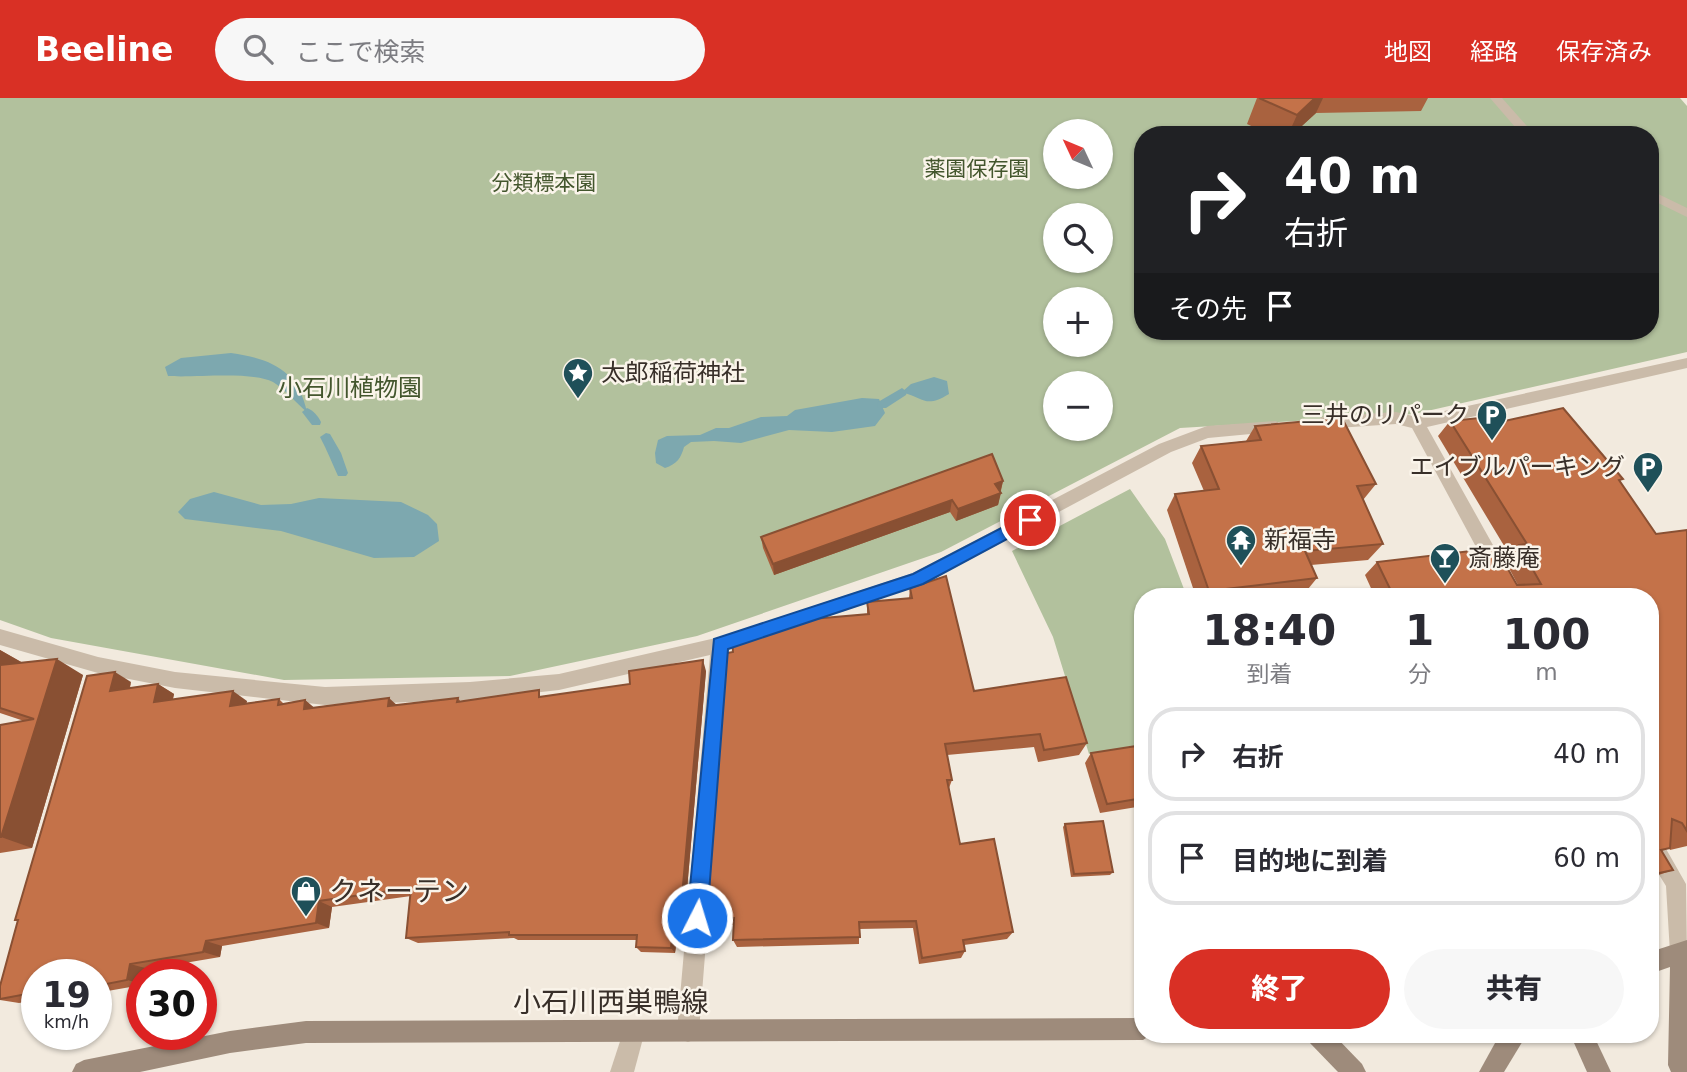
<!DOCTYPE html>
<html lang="ja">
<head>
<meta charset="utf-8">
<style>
	:root { --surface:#fff; --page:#f7f7f7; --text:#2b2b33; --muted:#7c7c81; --line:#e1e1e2; --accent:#d93025 }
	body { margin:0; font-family:"DejaVu Sans","Noto Sans JP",sans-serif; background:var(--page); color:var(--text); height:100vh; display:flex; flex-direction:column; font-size:26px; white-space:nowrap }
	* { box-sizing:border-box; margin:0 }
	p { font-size:23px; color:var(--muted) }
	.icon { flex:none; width:38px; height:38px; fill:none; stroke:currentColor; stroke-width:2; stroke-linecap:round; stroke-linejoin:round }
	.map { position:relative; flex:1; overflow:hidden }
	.drawer { position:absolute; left:1134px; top:490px; width:525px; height:455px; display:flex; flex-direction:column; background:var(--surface); border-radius:28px; box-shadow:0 2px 5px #0004 }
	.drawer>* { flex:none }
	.hud { position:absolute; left:1134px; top:28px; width:525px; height:214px; border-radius:28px; box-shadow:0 2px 5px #0004; background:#202124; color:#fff; overflow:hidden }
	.needle { width:46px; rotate:314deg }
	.tools { position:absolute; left:1043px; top:21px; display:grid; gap:14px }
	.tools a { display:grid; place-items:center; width:70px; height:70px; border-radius:50%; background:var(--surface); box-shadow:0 2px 5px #0004; font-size:35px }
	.speed { position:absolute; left:21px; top:861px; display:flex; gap:14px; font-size:35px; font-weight:700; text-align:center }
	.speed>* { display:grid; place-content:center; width:91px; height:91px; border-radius:50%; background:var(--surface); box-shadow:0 2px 5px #0004; line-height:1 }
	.speed small { font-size:18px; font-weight:400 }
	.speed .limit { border:10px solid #d22; background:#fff; color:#111 }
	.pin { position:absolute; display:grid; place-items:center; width:60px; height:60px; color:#fff; margin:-30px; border:4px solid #fff; border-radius:50%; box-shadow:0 2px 7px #0007 }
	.me { position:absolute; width:77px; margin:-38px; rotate:5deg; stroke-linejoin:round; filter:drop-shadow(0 0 5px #0008) }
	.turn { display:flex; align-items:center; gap:24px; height:147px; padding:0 35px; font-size:32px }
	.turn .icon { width:91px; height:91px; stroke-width:2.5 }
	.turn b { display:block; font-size:49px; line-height:60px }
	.then { display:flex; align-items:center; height:66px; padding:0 35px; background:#0003; gap:14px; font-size:26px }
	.eta { display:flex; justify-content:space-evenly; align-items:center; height:119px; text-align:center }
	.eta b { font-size:42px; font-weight:800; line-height:49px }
	.action { display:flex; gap:14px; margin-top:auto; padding:14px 35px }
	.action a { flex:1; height:80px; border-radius:42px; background:var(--accent); color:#fff; font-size:28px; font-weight:800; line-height:80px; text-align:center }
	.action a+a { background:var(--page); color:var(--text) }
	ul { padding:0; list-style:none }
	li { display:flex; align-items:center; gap:21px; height:94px; margin:0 14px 10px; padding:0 21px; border:4px solid var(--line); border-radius:28px }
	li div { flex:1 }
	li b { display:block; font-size:26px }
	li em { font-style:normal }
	header { display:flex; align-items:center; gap:42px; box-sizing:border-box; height:98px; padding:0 35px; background:var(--accent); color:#fff }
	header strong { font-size:33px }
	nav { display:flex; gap:38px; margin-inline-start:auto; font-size:24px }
	.search { width:490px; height:63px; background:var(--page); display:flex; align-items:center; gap:18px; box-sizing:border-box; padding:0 24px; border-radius:38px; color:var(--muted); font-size:26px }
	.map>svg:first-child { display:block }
	.green { fill:#b2c19d; fill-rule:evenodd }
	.water { fill:#7da8af }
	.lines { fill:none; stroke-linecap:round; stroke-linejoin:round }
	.stream { fill:#7da8af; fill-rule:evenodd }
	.lane { fill:#cabba9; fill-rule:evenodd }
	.street { fill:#cabba9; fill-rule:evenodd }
	.secondary { fill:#9e8b7b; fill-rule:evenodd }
	.wall { fill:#a9623f }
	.shaded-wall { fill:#895033 }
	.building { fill:#c47249; stroke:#895033; stroke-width:2 }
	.route { fill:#1a73e8; stroke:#114b97; stroke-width:2 }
	.labels { text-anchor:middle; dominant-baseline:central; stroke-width:5; stroke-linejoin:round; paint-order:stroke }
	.far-park-label { font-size:21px; fill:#43562d; stroke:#faf4ea }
	.poi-label { font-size:24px; fill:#382f29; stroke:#faf4ea; text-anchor:start }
	.park-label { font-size:24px; fill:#43562d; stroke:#faf4ea }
	.near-poi-label { font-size:28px; fill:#382f29; stroke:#faf4ea; text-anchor:start }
	.near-street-label { font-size:28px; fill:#382f29; stroke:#faf4ea }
</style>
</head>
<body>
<header>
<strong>Beeline</strong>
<div class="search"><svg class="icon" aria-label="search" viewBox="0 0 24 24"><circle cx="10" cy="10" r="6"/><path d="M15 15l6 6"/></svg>ここで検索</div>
<nav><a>地図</a><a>経路</a><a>保存済み</a></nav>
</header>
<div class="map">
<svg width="1687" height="974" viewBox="0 0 1687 974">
	<rect width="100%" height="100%" fill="#f2eade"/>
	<g class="green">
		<path d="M 0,0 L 1680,0 L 1687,8 L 1687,254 L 1414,316 L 1180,330 L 941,454 L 697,538 L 510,578 L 284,582 L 51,540 L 0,522 ZM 1055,33 L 1101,33 L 1101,79 L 1055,79 ZM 1143,37 L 1650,37 L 1650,233 L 1143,233 ZM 1055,117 L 1101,117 L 1101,163 L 1055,163 ZM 1055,201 L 1101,201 L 1101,247 L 1055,247 ZM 1055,285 L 1101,285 L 1101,331 L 1055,331 Z"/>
		<path d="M 1130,391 L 1165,441 L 1187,499 L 1143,499 L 1143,648 L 1089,656 L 1053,539 L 1012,453 Z"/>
	</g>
	<g class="water">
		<path d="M 231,255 C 271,261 298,272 307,314 C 296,305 285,291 273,284 C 251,273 195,280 168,278 L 165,269 L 181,260 Z"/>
		<path d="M 934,279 L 947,283 L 949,296 C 926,310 925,301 902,294 L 911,286 Z"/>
		<path d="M 862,300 L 879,301 L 885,315 L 875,328 L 832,334 L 789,332 L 741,345 L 714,343 L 691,344 L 684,349 C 681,360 677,366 665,370 L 656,365 L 655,355 L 658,342 L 667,338 L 700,337 L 716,330 L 729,330 L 761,319 L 787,318 L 795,312 Z"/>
		<path d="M 214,394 L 261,407 L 291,406 L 319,400 L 401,404 L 428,417 L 437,426 L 439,443 L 414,459 L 374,460 L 281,433 L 185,421 L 178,414 L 190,401 Z"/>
	</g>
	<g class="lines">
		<g class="stream">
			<path d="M 902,290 L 907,294 L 906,297 L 886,310 L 878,310 L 877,307 L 878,304 Z"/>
			<path d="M 307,310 C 313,312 318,318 321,324 L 320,327 L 312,327 L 302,314 Z"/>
			<path d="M 326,335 L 330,336 L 341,355 L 348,375 L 346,378 L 338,378 C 332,365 327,352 320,339 Z"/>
		</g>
		<g class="lane">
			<path d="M 1490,0 L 1502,0 L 1535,37 L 1522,37 Z"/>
			<path d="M 1650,92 L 1687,110 L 1687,119 L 1650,101 Z"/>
		</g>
		<g class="street">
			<path d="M 1687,260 L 1687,270 L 1427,329 L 1522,499 L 1503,499 L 1412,330 L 1396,326 L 1322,331 L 1314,325 L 1322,319 L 1396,314 L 1417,319 Z"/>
			<path d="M 1276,323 L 1284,329 L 1282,333 L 1208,340 L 1171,354 L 924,486 L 729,552 L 699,933 L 696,941 L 688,944 L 680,941 L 677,933 L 710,557 L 559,592 L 470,602 L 325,607 L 175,590 L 98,575 L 0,547 L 0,531 L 98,559 L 175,574 L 325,589 L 470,584 L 559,576 L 720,539 L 913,475 L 1159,346 L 1207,328 Z"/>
			<path d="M 1650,732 L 1657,735 L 1686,786 L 1687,863 L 1681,866 L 1673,863 L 1670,855 L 1666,788 L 1650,762 Z"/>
			<path d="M 634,922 L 642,925 L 645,933 L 634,974 L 610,974 L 626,925 Z"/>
		</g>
		<g class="secondary">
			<path d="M 1687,842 L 1687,974 L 1671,974 L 1668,967 L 1670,869 L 1650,876 L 1650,854 Z"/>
			<path d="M 1143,920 L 1143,936 L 1152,936 L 1143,942 L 306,945 L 230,955 L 140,974 L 72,974 L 76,966 L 84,962 L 230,933 L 306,923 Z"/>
			<path d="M 1306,936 L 1333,936 L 1362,966 L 1366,974 L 1338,974 L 1309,944 Z"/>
			<path d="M 1500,936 L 1527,936 L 1504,974 L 1479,974 Z"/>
			<path d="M 1570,936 L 1593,936 L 1611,974 L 1587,974 Z"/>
		</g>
	</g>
	<g class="wall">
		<path d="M 1257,0 L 1428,0 L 1421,13 L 1316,15 L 1292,37 L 1270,37 L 1247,26 Z"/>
		<path d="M 1450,323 L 1491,326 L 1620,384 L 1656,436 L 1687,432 L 1687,748 L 1670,752 L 1669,750 L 1661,753 L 1673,772 L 1650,780 L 1650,499 L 1375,499 L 1365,477 L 1377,464 L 1518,487 L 1504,461 L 1509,456 L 1438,338 Z"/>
		<path d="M 1255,328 L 1376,386 L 1363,402 L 1383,446 L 1368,462 L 1311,467 L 1317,480 L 1304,496 L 1277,499 L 1196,499 L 1167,412 L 1175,396 L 1204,393 L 1192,365 L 1201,348 L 1246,343 Z"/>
		<path d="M 1003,383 L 998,407 L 956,423 L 950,414 L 774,477 L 763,450 L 761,439 Z"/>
		<path d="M 910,490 L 974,593 L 1087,645 L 1079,657 L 1038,664 L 1034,649 L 947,657 L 952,682 L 949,690 L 960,746 L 1013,834 L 1007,841 L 964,847 L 965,853 L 961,860 L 919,866 L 913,830 L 859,831 L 859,846 L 737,849 L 733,842 L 734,827 L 710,827 L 705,819 L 733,554 L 867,516 L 867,504 L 909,500 Z"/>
		<path d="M 0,552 L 23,565 L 83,577 L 32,750 L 0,755 L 0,627 L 24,623 L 0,615 Z"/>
		<path d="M 706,573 L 684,826 L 679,826 L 675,855 L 641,854 L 636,849 L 637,842 L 518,842 L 514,840 L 418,845 L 406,840 L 411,798 L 332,809 L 329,830 L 222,848 L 220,859 L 149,871 L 147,877 L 142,877 L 142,887 L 96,895 L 96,877 L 37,877 L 37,902 L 19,905 L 0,902 L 0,888 L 18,823 L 15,822 L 131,584 L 130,590 L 158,586 L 174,596 L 173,601 L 247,603 L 246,605 L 279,601 L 284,606 L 305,602 L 314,610 L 397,607 L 458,600 L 461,604 L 543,599 L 630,586 Z"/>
		<path d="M 1143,647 L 1143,708 L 1100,715 L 1085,665 L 1091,655 Z"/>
		<path d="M 1065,726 L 1113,774 L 1110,777 L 1071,779 L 1063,729 Z"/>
	</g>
	<g class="shaded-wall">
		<path d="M 1315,0 L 1323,0 L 1316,15 L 1292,37 L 1288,37 L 1297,17 Z"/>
		<path d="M 1003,383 L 1000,395 L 995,386 Z"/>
		<path d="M 1001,395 L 998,407 L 956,423 L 958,411 Z"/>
		<path d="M 952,402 L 950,414 L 774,477 L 773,466 Z"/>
		<path d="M 0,552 L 28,568 L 0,571 Z"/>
		<path d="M 57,561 L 83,577 L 32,750 L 1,739 Z"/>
		<path d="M 703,562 L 706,573 L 684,826 L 680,821 Z"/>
		<path d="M 115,574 L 131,584 L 126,603 L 110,593 Z"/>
		<path d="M 158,586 L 174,596 L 170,613 L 154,604 Z"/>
		<path d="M 233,593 L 247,603 L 244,617 L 230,608 Z"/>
		<path d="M 389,600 L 399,609 L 388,608 Z"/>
		<path d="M 305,602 L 317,612 L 304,611 Z"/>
		<path d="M 319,803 L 332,809 L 329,830 L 316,825 Z"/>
		<path d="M 674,820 L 679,826 L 675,855 L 671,850 Z"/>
		<path d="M 206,843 L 222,848 L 220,859 L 203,854 Z"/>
		<path d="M 130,866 L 149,871 L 147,877 L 142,877 L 142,886 L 127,882 Z"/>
	</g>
	<g class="building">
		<path d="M 1259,0 L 1315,0 L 1297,17 Z"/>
		<path d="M 1563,310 L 1623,381 L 1619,382 L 1656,436 L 1687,432 L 1687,733 L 1682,725 L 1672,721 L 1670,750 L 1661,752 L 1673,772 L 1650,777 L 1650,499 L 1394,499 L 1377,464 L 1496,450 L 1517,487 L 1541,486 L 1519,447 L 1527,446 L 1450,323 L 1489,319 L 1491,326 Z"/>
		<path d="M 1342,320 L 1376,386 L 1357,388 L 1383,446 L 1305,453 L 1317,480 L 1209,493 L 1175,396 L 1219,391 L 1201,348 L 1261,342 L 1255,328 Z"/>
		<path d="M 992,356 L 1003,383 L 995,386 L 1001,395 L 958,411 L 952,402 L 773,466 L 761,439 Z"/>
		<path d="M 946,478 L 974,593 L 1066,579 L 1087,645 L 1044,652 L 1040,636 L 945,646 L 952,682 L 947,682 L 960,746 L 994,741 L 1013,834 L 963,842 L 965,853 L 922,860 L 916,823 L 859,824 L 860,839 L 733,842 L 734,820 L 705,819 L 727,555 L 733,554 L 732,542 L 800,522 L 869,516 L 867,504 L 912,500 L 910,490 Z"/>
		<path d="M 57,561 L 1,739 L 0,739 L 0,627 L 34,621 L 0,610 L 0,567 Z"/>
		<path d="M 703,562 L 680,821 L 674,820 L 671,850 L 636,849 L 637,837 L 509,837 L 509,834 L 406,840 L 411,790 L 319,803 L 316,825 L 206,843 L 203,854 L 130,866 L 127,882 L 96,888 L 96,877 L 37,877 L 37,899 L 31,900 L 32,895 L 0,901 L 0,888 L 18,822 L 15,822 L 87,578 L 115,574 L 110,593 L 158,586 L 154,604 L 233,593 L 230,608 L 279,601 L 278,607 L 305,602 L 304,611 L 389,600 L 388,608 L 458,600 L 457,604 L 539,592 L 539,599 L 630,586 L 629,573 Z"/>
		<path d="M 1143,647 L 1143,700 L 1107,706 L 1091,655 Z"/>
		<path d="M 1103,723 L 1113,774 L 1074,776 L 1065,726 Z"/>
	</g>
	<path class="route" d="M 1030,415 L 1035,417 L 1038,422 L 1035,426 L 923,486 L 728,551 L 707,820 L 704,827 L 697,830 L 690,827 L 687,820 L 714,541 L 913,476 Z"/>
	<defs>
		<g id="sight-pin" transform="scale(1.575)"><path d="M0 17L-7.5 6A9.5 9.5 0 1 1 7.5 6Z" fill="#1f5059" stroke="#faf4ea"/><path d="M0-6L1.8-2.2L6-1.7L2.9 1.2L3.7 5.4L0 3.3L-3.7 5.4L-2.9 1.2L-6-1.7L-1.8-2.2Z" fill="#fff"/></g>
		<g id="parking-pin" transform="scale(1.575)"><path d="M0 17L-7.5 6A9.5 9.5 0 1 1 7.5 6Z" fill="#1f5059" stroke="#faf4ea"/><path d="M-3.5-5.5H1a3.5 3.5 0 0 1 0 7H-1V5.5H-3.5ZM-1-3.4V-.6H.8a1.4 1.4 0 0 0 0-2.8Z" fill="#fff"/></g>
		<g id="temple-pin" transform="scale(1.575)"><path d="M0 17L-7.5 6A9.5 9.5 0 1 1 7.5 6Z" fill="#1f5059" stroke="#faf4ea"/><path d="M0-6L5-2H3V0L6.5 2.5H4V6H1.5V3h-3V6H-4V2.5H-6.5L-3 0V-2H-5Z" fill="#fff"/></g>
		<g id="bar-pin" transform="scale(1.575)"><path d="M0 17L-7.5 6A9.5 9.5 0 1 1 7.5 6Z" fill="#1f5059" stroke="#faf4ea"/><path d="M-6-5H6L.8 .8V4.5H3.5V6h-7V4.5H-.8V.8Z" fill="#fff"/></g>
		<g id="shop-pin" transform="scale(1.575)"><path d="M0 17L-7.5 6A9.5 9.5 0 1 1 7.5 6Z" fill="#1f5059" stroke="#faf4ea"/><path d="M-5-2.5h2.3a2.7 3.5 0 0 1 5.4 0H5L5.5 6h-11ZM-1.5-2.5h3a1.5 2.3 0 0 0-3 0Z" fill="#fff"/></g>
	</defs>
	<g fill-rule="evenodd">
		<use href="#sight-pin" x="578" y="275"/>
		<use href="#parking-pin" x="1492" y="317"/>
		<use href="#parking-pin" x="1648" y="369"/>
		<use href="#temple-pin" x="1241" y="442"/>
		<use href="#bar-pin" x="1445" y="460"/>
		<use href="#shop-pin" x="306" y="793"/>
	</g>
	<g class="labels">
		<g class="far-park-label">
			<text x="977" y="71">薬園保存園</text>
			<text x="544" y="85">分類標本園</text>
		</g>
		<g class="poi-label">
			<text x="601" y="275">太郎稲荷神社</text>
			<text x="1469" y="317" text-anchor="end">三井のリパーク</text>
			<text x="1625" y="369" text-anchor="end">エイブルパーキング</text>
			<text x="1264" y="442">新福寺</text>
			<text x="1468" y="460">斎藤庵</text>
		</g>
		<g class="park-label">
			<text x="350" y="290">小石川植物園</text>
		</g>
		<g class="near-poi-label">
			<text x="329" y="793">クネーテン</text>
		</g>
		<g class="near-street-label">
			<text x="611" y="904">小石川西巣鴨線</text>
		</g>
	</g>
</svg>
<div class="tools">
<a><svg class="needle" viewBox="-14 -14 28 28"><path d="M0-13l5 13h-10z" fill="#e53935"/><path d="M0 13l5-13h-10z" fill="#7c7c81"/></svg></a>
<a><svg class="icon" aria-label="search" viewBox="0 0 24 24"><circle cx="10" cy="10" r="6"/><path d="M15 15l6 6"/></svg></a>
<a>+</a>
<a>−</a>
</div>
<div class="speed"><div>19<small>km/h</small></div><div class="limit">30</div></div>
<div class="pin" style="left:1030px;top:422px;background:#d93025"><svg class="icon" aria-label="arrive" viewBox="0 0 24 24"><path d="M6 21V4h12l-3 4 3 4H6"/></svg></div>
<svg class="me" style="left:697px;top:820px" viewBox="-20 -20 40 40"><circle r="17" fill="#1a73e8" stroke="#fff" stroke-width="3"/><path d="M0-11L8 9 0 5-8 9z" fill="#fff"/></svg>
<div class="hud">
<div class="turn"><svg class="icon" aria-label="right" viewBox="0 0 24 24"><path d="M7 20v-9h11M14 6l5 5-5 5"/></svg><div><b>40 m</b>右折</div></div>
<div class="then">その先<svg class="icon" aria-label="arrive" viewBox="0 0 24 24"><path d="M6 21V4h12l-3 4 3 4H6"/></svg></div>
</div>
<section class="drawer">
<div class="eta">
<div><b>18:40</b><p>到着</p></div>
<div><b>1</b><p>分</p></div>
<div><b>100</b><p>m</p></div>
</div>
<ul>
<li><svg class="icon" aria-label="right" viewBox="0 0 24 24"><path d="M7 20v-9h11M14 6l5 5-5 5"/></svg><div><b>右折</b></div><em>40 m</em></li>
<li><svg class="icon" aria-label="arrive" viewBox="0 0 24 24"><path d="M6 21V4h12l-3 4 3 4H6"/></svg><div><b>目的地に到着</b></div><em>60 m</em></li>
</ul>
<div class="action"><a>終了</a><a>共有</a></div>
</section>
</div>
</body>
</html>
